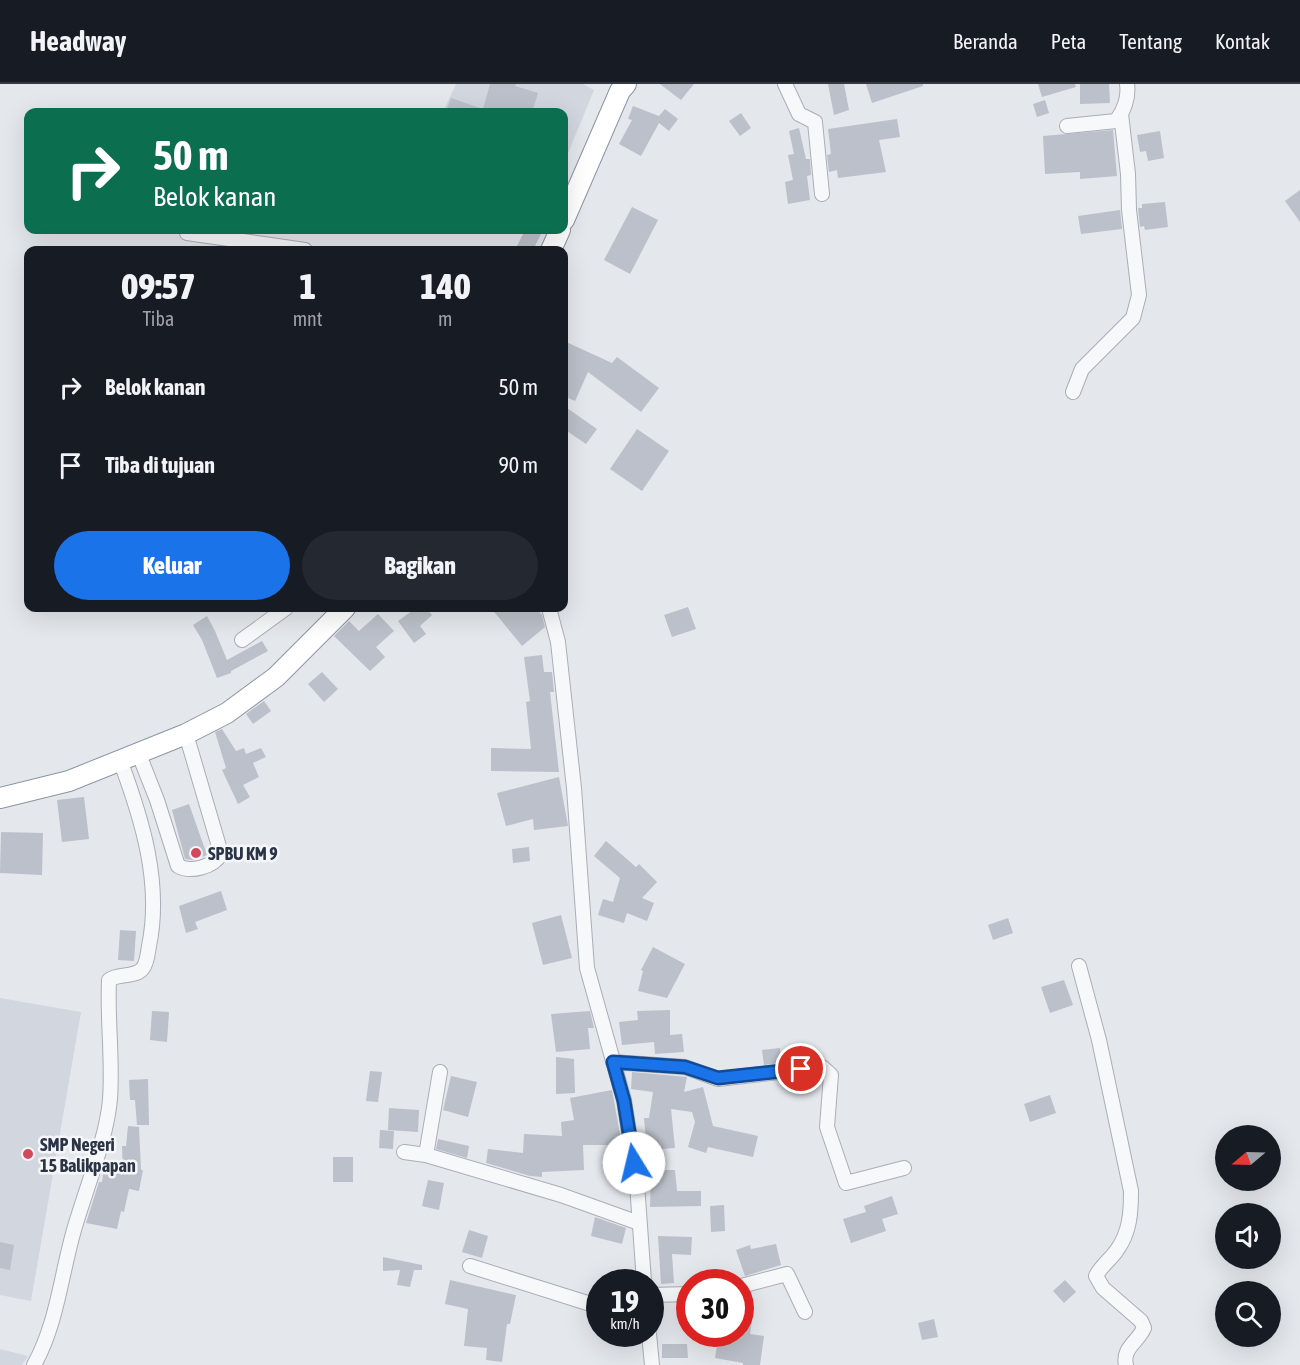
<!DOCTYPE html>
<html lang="id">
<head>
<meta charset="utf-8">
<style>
	:root { --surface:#171b24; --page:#242831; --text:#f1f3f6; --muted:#9ea1a6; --line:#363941; --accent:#1a73e8 }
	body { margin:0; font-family:"Asap Condensed",sans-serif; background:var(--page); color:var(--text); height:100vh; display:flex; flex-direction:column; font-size:22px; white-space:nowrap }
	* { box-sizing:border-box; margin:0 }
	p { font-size:20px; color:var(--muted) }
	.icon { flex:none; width:33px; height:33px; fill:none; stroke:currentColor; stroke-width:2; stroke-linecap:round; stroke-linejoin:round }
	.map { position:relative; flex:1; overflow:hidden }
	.panel { position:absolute; left:24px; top:162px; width:544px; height:366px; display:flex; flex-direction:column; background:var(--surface); border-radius:12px; box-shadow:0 6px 24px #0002 }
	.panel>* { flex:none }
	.guide { position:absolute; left:24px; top:24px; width:544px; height:126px; border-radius:12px; box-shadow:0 6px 24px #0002; background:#0b6e4f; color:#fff; overflow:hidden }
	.needle { width:39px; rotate:251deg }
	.fabs { position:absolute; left:1215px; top:1041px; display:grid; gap:12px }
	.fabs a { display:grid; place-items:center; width:66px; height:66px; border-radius:50%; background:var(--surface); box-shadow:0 6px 24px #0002; font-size:30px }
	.speed { position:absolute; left:586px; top:1185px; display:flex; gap:12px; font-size:30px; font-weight:700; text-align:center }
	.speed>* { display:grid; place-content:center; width:78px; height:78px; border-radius:50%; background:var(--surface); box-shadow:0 6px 24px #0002; line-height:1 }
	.speed small { font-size:15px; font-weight:400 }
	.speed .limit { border:9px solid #d22; background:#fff; color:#111 }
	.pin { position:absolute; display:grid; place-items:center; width:51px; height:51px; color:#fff; margin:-26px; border:3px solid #fff; border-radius:50%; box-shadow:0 2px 6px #0007 }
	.me { position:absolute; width:66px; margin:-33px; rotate:351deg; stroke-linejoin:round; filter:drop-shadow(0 0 4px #0008) }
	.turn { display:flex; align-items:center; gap:21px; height:126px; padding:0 30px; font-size:27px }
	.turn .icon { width:78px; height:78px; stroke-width:2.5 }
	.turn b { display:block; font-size:42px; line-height:51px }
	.eta { display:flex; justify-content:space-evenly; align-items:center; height:102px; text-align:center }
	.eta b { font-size:36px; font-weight:800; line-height:42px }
	.button { display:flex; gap:12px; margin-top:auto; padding:12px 30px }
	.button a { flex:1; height:69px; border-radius:36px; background:var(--accent); color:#fff; font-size:24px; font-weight:800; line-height:69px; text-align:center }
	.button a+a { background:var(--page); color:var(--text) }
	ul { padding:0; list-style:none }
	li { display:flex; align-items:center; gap:18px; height:78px; padding:0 30px }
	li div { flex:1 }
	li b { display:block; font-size:22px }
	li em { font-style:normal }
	header { display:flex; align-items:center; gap:36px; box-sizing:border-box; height:84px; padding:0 30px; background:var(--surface); border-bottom:2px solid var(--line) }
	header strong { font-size:28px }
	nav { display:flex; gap:33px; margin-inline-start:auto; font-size:21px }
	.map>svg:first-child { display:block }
	.built { fill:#d2d6de }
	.building { fill:#bbc0ca }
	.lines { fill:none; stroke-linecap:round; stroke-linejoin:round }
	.minor-casing { stroke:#a9aeb7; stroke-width:16 }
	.highway-casing { stroke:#8b94a3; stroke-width:22 }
	.minor { stroke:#f7f8fa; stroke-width:14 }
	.highway { stroke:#fff; stroke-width:20 }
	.route-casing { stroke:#114b97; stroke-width:15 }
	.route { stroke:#1a73e8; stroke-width:10 }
	.poi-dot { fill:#d1495b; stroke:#f4f6f9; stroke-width:2 }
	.labels { text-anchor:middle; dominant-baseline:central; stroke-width:5; stroke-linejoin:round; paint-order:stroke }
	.poi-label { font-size:18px; font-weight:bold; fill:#2b3445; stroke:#f4f6f9; text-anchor:start }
</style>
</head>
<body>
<header>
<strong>Headway</strong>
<nav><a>Beranda</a><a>Peta</a><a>Tentang</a><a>Kontak</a></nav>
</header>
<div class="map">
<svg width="1300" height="1281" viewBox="0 0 1300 1281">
	<rect width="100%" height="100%" fill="#e4e7ec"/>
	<g class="built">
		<path d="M 456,0 L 583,0 L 594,6 L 564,79 L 564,28 L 443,28 Z"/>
		<path d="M 0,914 L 81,928 L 31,1217 L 0,1211 Z"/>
		<path d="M 0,1265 L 28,1272 L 22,1281 L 0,1281 Z"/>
	</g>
	<g class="building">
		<path d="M 490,0 L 516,0 L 515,2 L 538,9 L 532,28 L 446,28 L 451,14 L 483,25 Z"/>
		<path d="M 660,0 L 694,0 L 681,16 Z"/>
		<path d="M 828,0 L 844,0 L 849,26 L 834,31 Z"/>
		<path d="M 866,0 L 923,0 L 923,2 L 872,19 Z"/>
		<path d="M 1038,0 L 1075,0 L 1076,3 L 1042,13 Z"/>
		<path d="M 1080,0 L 1109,0 L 1110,19 L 1080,20 Z"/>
		<path d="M 1045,16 L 1049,29 L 1037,33 L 1033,20 Z"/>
		<path d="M 633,22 L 659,32 L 665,25 L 678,35 L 669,47 L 659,39 L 641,72 L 619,60 L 632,36 L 628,35 Z"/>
		<path d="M 741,29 L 751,44 L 740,52 L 729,37 Z"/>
		<path d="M 897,35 L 900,53 L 879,56 L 886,88 L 838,94 L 837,86 L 829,88 L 827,71 L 831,70 L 828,45 Z"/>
		<path d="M 799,44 L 806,75 L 810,75 L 811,91 L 807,92 L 810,116 L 788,120 L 785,98 L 793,96 L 788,71 L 794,70 L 789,47 Z"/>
		<path d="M 1113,46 L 1117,92 L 1080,95 L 1080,88 L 1045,90 L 1043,52 Z"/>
		<path d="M 1160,47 L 1164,74 L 1148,77 L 1146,67 L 1140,68 L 1137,51 Z"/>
		<path d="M 1300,106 L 1300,138 L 1285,117 Z"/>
		<path d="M 1165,118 L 1168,143 L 1145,146 L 1144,142 L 1140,143 L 1138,124 L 1142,124 L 1142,120 Z"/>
		<path d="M 632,123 L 658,136 L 630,190 L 604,176 Z"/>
		<path d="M 1120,126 L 1122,145 L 1081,150 L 1078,132 Z"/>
		<path d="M 525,146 L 543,146 L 533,166 L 515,166 Z"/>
		<path d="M 564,257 L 612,279 L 617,273 L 659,304 L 641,328 L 588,288 L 575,317 L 564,312 Z"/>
		<path d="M 564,322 L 597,345 L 586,360 L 564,345 Z"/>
		<path d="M 637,345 L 669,367 L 642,407 L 610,385 Z"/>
		<path d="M 688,523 L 696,545 L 672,553 L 664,531 Z"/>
		<path d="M 416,524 L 426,524 L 432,531 L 420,542 L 426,550 L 414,559 L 398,537 Z"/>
		<path d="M 491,524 L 535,524 L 542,531 L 545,543 L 522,562 Z"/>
		<path d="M 378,530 L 394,547 L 376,563 L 385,573 L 370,587 L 334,552 L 349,537 L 359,547 Z"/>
		<path d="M 207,532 L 215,547 L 227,576 L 262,557 L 268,567 L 231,587 L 231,589 L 217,594 L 202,556 L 193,541 Z"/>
		<path d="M 542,571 L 544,588 L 552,588 L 554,608 L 550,608 L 559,688 L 491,687 L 491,664 L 531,665 L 526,618 L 530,617 L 524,573 Z"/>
		<path d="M 322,588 L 338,605 L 324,618 L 308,600 Z"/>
		<path d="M 264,617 L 271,627 L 253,640 L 246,630 Z"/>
		<path d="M 222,645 L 236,667 L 244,664 L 246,670 L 261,664 L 266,673 L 253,679 L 259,693 L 243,701 L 250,713 L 238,720 L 222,686 L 226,684 L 215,648 Z"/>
		<path d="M 559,693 L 568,742 L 534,746 L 533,735 L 506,742 L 497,709 Z"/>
		<path d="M 84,713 L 89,755 L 62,758 L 57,716 Z"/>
		<path d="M 189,720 L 207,771 L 194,776 L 185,775 L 172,726 Z"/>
		<path d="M 1,748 L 43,749 L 42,791 L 0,789 Z"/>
		<path d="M 606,757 L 636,783 L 639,780 L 657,798 L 642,814 L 654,819 L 647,837 L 627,829 L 624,839 L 598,831 L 603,815 L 613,818 L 620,794 L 594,772 Z"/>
		<path d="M 529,763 L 530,777 L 513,779 L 512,765 Z"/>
		<path d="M 221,807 L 227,826 L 195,838 L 198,845 L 186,849 L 179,822 Z"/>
		<path d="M 561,831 L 572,874 L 543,881 L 532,839 Z"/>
		<path d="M 1008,834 L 1013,849 L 993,856 L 988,841 Z"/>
		<path d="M 120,846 L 136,847 L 134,877 L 118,876 Z"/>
		<path d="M 653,863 L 685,880 L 667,914 L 638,907 L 643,887 L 641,886 Z"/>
		<path d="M 1064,896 L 1073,921 L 1050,929 L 1041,903 Z"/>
		<path d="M 670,926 L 670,951 L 682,950 L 684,968 L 655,970 L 654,958 L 622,961 L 619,938 L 638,936 L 637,927 Z"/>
		<path d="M 152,927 L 169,928 L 167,958 L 150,956 Z"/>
		<path d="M 590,927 L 594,944 L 588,944 L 590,965 L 556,968 L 551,930 Z"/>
		<path d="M 780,964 L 781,979 L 764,981 L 762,966 Z"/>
		<path d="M 556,973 L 574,975 L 575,1009 L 556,1010 Z"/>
		<path d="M 370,987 L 382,988 L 378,1018 L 366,1017 Z"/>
		<path d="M 632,988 L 687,993 L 684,1008 L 703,1003 L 713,1042 L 758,1052 L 753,1073 L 708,1063 L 706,1069 L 688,1063 L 695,1038 L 692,1028 L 671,1025 L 675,1064 L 647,1066 L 644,1034 L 649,1034 L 653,1008 L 631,1005 Z"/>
		<path d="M 451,992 L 477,998 L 468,1033 L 443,1026 Z"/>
		<path d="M 148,995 L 149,1041 L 137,1041 L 135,1016 L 130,1016 L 129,996 Z"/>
		<path d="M 612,1006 L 622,1061 L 583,1061 L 584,1086 L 542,1088 L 542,1093 L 530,1092 L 486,1079 L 488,1065 L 523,1069 L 524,1050 L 562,1052 L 561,1038 L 574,1036 L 570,1014 Z"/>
		<path d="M 1050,1011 L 1056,1029 L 1030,1038 L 1024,1020 Z"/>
		<path d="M 389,1024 L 419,1026 L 418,1048 L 388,1046 Z"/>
		<path d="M 128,1042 L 139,1043 L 141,1086 L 143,1086 L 139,1107 L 129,1105 L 124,1128 L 121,1127 L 117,1145 L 86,1139 L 99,1098 L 102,1098 L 104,1083 L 123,1086 L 122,1062 L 126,1062 Z"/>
		<path d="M 380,1046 L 394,1047 L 393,1065 L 379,1064 Z"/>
		<path d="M 438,1055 L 469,1062 L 467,1074 L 436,1065 Z"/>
		<rect x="333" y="1073" width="20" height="25"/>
		<path d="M 651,1086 L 675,1086 L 677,1107 L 701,1107 L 701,1122 L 650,1123 Z"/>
		<path d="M 428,1096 L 444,1099 L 439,1126 L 422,1122 Z"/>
		<path d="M 892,1112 L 898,1130 L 882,1135 L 886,1147 L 851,1159 L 843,1135 L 866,1128 L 864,1122 Z"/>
		<path d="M 724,1121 L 725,1147 L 711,1148 L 710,1122 Z"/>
		<path d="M 595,1133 L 626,1144 L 622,1160 L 591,1152 Z"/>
		<path d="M 469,1146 L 488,1152 L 482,1174 L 462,1168 Z"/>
		<path d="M 658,1152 L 692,1153 L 691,1171 L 672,1170 L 674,1199 L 661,1200 Z"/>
		<path d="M 0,1158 L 14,1161 L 10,1186 L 0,1184 Z"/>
		<path d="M 776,1160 L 781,1181 L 745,1192 L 736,1166 L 750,1161 L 751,1165 Z"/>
		<path d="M 383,1173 L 422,1181 L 422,1186 L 414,1186 L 410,1203 L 397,1201 L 400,1186 L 383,1187 Z"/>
		<path d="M 450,1196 L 516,1211 L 510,1240 L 507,1240 L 502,1278 L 486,1276 L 487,1264 L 464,1262 L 468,1225 L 445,1220 Z"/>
		<path d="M 1065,1196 L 1076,1208 L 1064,1219 L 1053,1207 Z"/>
		<path d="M 741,1235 L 752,1236 L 750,1250 L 764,1252 L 760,1281 L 743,1281 L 743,1279 L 715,1274 L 719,1250 L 741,1250 Z"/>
		<path d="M 934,1235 L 938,1253 L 922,1256 L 918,1239 Z"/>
		<path d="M 662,1260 L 687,1260 L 688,1274 L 662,1274 Z"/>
	</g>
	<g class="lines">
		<g class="minor-casing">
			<g id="minor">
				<path d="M 785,0 L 799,30 L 815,38 L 822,110"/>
				<path d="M 1067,42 L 1116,37 C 1124,27 1129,13 1127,0"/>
				<path d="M 187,149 L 305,166"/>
				<path d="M 1073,308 L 1082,285 L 1133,234 L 1139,211 L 1129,126 L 1128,90 L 1121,30"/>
				<path d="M 549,524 L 558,558 L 574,704 L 587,884 L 624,1016 L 637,1100 L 644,1198"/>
				<path d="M 242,556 L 286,524"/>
				<path d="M 138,668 L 157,716 L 178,782 C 191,789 213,783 221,770 L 218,759 L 186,650"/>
				<path d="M 1079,882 L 1099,956 L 1131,1107 C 1131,1128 1130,1148 1117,1166 C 1111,1175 1101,1182 1096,1192 L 1103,1204 L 1141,1237 L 1144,1244 C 1138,1258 1122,1264 1126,1281"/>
				<path d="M 613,978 L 685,983 L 718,995 L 822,983 L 831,991 L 827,1043 L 846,1099 L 904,1084"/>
				<path d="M 440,988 L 426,1071 L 561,1111 L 639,1139"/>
				<path d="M 404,1068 L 426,1071"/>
				<path d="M 470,1182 L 600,1223"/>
				<path d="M 741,1202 L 787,1190 L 805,1228"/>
				<path d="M 651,1211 L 690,1210"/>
				<path d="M 649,1250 L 652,1281"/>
				<path d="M 34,1281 C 57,1240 61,1191 74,1146 C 85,1107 107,1054 110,1015 C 113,975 107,936 109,896 C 118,889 136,894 143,884 C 147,879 148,868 149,862 C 162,799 142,735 120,676"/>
			</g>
		</g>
		<g class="highway-casing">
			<g id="highway">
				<path d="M 564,136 L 620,7 L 626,0"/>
				<path d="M 551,166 L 560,146"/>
				<path d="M 0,714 L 69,697 L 186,650 L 227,629 L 276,593 L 345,524"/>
			</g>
		</g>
		<use href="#minor" class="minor"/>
		<use href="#highway" class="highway"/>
	</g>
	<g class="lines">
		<g class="route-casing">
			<path id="route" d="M 634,1079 L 624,1017 L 613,978 L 685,983 L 718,994 L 801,985"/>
		</g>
		<use href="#route" class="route"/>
	</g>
	<g class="poi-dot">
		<circle cx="196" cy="769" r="6"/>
		<circle cx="28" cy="1070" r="6"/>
	</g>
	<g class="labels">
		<g class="poi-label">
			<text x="208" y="769">SPBU KM 9</text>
			<text x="40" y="1060">SMP Negeri<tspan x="40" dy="21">15 Balikpapan</tspan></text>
		</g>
	</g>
</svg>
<div class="fabs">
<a><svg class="needle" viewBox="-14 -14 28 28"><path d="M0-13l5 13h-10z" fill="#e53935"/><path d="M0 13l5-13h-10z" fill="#9ea1a6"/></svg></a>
<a><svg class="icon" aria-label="sound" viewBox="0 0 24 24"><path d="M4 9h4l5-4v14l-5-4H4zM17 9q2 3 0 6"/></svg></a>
<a><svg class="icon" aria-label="search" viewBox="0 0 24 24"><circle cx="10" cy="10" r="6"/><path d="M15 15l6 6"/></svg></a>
</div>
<div class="speed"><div>19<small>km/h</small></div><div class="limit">30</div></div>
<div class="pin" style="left:801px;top:985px;background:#d93025"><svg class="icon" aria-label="arrive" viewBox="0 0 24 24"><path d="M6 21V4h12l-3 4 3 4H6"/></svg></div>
<svg class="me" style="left:634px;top:1079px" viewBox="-20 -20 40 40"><circle r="19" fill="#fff"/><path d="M0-13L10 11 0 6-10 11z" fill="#1a73e8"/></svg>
<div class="guide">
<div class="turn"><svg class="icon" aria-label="right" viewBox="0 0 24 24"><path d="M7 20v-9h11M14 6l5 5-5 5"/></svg><div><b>50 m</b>Belok kanan</div></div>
</div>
<section class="panel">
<div class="eta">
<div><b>09:57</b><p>Tiba</p></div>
<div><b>1</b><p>mnt</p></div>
<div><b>140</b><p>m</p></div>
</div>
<ul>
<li><svg class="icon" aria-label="right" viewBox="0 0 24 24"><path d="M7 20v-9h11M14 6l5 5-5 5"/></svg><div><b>Belok kanan</b></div><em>50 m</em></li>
<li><svg class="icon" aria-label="arrive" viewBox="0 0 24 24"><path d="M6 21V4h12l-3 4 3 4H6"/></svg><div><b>Tiba di tujuan</b></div><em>90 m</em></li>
</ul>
<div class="button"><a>Keluar</a><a>Bagikan</a></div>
</section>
</div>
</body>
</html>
